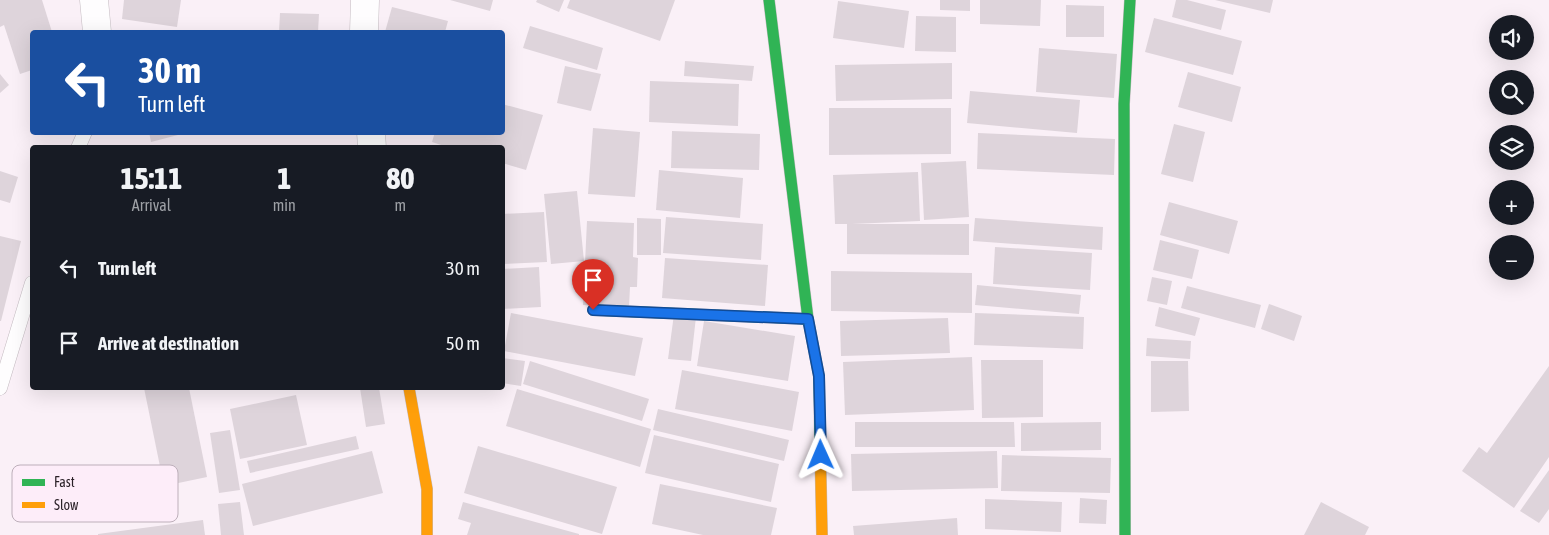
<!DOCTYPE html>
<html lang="en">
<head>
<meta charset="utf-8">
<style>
	:root { --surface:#171b24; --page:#20242c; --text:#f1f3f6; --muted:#9ea1a6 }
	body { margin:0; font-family:"Asap Condensed",sans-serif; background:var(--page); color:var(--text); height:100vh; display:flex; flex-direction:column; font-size:19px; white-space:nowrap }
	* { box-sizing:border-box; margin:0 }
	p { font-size:16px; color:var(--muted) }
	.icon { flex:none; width:28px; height:28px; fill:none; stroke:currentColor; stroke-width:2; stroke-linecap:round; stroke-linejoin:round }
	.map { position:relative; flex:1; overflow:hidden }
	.sheet { position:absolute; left:30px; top:145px; width:475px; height:245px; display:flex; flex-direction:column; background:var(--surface); border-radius:5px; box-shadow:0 5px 20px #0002 }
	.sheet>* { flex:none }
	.top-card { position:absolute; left:30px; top:30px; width:475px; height:105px; border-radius:5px; box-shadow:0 5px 20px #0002; background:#1a4fa0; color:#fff; overflow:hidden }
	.fabs { position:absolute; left:1489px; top:15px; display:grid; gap:10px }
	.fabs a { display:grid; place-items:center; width:45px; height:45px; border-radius:50%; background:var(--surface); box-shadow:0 5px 20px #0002; font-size:25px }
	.pin { position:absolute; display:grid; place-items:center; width:42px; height:42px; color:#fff; margin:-51px -21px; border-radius:50% 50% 50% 0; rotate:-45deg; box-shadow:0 0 5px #0007 }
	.pin .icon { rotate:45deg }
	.me { position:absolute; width:55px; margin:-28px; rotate:359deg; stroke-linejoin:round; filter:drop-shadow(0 0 4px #0008) }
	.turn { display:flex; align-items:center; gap:18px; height:105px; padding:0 25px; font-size:22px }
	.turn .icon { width:65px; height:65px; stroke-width:2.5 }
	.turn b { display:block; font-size:35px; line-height:42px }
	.eta { display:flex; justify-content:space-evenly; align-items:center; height:85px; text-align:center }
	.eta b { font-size:30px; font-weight:800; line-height:35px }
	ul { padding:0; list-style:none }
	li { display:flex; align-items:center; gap:15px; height:75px; padding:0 25px }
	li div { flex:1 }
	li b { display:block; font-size:19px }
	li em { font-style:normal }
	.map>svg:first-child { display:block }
	.building { fill:#ded4db }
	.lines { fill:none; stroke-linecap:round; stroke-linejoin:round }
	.lane-casing { stroke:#c4bbc1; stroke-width:15 }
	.street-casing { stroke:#c4bbc1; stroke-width:29 }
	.fast-casing { stroke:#c4bbc1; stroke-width:12 }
	.slow-casing { stroke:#c4bbc1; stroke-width:12 }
	.lane { stroke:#fefdfe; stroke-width:14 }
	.street { stroke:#fefdfe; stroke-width:28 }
	.fast { stroke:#30b455; stroke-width:11 }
	.slow { stroke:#ff9f0a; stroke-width:11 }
	.route-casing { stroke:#114b97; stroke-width:12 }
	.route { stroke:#1a73e8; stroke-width:9 }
	.key { fill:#fdedf9; stroke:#bdafba; stroke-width:1 }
	.key-label { font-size:14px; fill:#291f26 }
</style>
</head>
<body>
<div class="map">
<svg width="1549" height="535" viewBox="0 0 1549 535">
	<rect width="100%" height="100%" fill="#faf0f7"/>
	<g class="building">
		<path d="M 0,0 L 42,0 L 52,32 L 32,32 L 32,70 L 20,74 L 4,25 L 0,27 Z"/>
		<path d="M 124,0 L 181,0 L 177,27 L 122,19 Z"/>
		<path d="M 450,0 L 493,0 L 490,11 Z"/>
		<path d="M 537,0 L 564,0 L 559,12 L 536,2 Z"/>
		<path d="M 570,0 L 675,0 L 660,41 L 567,8 Z"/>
		<path d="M 940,0 L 970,0 L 970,11 L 940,10 Z"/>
		<path d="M 980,0 L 1041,0 L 1040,26 L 980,24 Z"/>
		<path d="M 1176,0 L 1187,0 L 1226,10 L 1221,30 L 1172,17 Z"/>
		<path d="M 1215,0 L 1273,0 L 1270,13 Z"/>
		<path d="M 838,1 L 909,11 L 904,48 L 833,38 Z"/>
		<path d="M 1066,5 L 1104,6 L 1104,37 L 1066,37 Z"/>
		<path d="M 392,7 L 448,21 L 445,32 L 385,32 Z"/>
		<path d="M 280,13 L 319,14 L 318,32 L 279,32 Z"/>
		<path d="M 916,16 L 956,17 L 956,52 L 915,51 Z"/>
		<path d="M 1154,18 L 1242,41 L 1233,75 L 1145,52 Z"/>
		<path d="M 530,26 L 603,48 L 597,70 L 523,48 Z"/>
		<path d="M 1039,48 L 1117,54 L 1114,98 L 1036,92 Z"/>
		<path d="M 685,61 L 754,66 L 752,81 L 684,76 Z"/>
		<path d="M 952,63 L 952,99 L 836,101 L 835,65 Z"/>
		<path d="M 565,66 L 601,74 L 591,111 L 557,103 Z"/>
		<path d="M 1188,72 L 1241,87 L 1232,122 L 1178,107 Z"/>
		<path d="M 0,74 L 9,85 L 0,93 Z"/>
		<path d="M 650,81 L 739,84 L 738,126 L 649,122 Z"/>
		<path d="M 970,91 L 1080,100 L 1077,133 L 967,123 Z"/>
		<path d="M 502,104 L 543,115 L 526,170 L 502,163 L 502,148 L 450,148 L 432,142 L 435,132 L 502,132 Z"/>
		<path d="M 829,108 L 951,108 L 951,154 L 829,155 Z"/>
		<path d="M 1174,124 L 1205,132 L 1193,182 L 1161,174 Z"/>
		<path d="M 593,128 L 640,132 L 635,197 L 588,194 Z"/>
		<path d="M 672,131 L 760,134 L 759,170 L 671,168 Z"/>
		<path d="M 149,132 L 178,132 L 178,135 L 151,142 Z"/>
		<path d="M 978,133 L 1115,139 L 1114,175 L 977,169 Z"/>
		<path d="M 966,161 L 969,217 L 924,220 L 921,163 Z"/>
		<path d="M 659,170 L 743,178 L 740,218 L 656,210 Z"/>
		<path d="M 0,171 L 18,177 L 10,203 L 0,200 Z"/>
		<path d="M 918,172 L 920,221 L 852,224 L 969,224 L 969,255 L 847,254 L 847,224 L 835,224 L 833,175 Z"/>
		<path d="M 577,191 L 584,261 L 551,264 L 544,194 Z"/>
		<path d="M 1169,202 L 1238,221 L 1229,254 L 1160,235 Z"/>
		<path d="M 544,212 L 547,262 L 502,264 L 502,214 Z"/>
		<path d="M 666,217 L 763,224 L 761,260 L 663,253 Z"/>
		<path d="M 637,218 L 661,219 L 661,255 L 637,255 Z"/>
		<path d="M 975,218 L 1103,227 L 1102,250 L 973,241 Z"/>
		<path d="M 587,221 L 634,223 L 633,257 L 638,258 L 637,287 L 630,287 L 629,307 L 583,305 Z"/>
		<path d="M 0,236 L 21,241 L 1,321 L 0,321 Z"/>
		<path d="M 1160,240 L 1199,250 L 1192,279 L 1153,270 Z"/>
		<path d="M 995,247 L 1092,253 L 1090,290 L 993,284 Z"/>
		<path d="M 665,258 L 768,265 L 765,306 L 662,298 Z"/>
		<path d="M 539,267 L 541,307 L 502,309 L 502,269 Z"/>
		<path d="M 831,271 L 972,273 L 972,313 L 831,311 Z"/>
		<path d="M 1152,277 L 1172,281 L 1167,305 L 1147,301 Z"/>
		<path d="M 977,285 L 1081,295 L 1079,314 L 975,305 Z"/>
		<path d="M 1187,286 L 1261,305 L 1255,328 L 1181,308 Z"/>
		<path d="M 1269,304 L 1302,316 L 1294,341 L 1261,329 Z"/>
		<path d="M 1159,307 L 1200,318 L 1195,336 L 1155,326 Z"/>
		<path d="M 511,313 L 643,338 L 635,376 L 504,351 Z"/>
		<path d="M 975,313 L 1084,317 L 1083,349 L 974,345 Z"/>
		<path d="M 674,314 L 696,317 L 691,361 L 668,359 Z"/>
		<path d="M 948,318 L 950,353 L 841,356 L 840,321 Z"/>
		<path d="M 704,321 L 795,336 L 788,381 L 697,366 Z"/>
		<path d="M 1147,338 L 1191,341 L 1190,359 L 1146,356 Z"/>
		<path d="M 972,357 L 974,410 L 845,415 L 843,362 Z"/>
		<path d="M 502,358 L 525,361 L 521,386 L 502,383 Z"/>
		<path d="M 981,360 L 1043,360 L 1043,417 L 982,418 Z"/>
		<path d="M 530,361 L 649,399 L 642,421 L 523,384 Z"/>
		<path d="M 1151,361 L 1188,361 L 1189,411 L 1151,412 Z"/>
		<path d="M 1549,366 L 1549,457 L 1514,508 L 1462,471 L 1479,447 L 1487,453 Z"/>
		<path d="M 682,370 L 799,392 L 792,431 L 675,409 Z"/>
		<path d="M 144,388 L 189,388 L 207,477 L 164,486 Z"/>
		<path d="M 360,388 L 379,388 L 385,424 L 366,427 Z"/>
		<path d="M 517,389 L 651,429 L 640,467 L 506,426 Z"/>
		<path d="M 296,395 L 307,445 L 240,459 L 230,409 Z"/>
		<path d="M 658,409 L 789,440 L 784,461 L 653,430 Z"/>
		<path d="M 855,422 L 1014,422 L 1015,447 L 855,447 Z"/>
		<path d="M 1101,422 L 1101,450 L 1021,451 L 1021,423 Z"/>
		<path d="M 230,430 L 240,490 L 219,493 L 210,433 Z"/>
		<path d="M 654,435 L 779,464 L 771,502 L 645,473 Z"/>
		<path d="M 356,436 L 359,449 L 250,473 L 247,461 Z"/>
		<path d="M 478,446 L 617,487 L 602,534 L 464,493 Z"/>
		<path d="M 372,451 L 383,493 L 253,526 L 242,484 Z"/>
		<path d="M 997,451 L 998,488 L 852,491 L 851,454 Z"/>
		<path d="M 1002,455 L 1111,458 L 1110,493 L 1001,491 Z"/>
		<path d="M 1549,470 L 1549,509 L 1539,523 L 1520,511 Z"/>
		<path d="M 660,484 L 777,508 L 771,535 L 703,535 L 652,524 Z"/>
		<path d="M 1080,498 L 1107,500 L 1106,524 L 1079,523 Z"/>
		<path d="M 985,499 L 1062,502 L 1061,532 L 985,529 Z"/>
		<path d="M 240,502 L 244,535 L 221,535 L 218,504 Z"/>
		<path d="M 463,502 L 579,534 L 579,535 L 467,535 L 471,523 L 458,519 Z"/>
		<path d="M 1321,502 L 1369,527 L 1365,535 L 1304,535 Z"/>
		<path d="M 957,518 L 958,535 L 854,535 L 853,526 Z"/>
		<path d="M 203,520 L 205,535 L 98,535 L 98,534 Z"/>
	</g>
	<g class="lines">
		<g class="lane-casing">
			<g id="lane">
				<path d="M 78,148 L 85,132"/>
				<path d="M 0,388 L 32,283"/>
			</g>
		</g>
		<g class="street-casing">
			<g id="street">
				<path d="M 94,0 L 97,32"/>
				<path d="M 364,32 L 365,0"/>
				<path d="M 371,132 L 372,148"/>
			</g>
		</g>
		<g class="fast-casing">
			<g id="fast">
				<path d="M 769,0 L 808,319 L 819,376 L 820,440"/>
				<path d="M 593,310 L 808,319"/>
				<path d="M 1125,535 L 1124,104 L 1130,0"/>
			</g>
		</g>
		<g class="slow-casing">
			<g id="slow">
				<path d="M 409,388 L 427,489 L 427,535"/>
				<path d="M 820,440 L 822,535"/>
			</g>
		</g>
		<use href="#lane" class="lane"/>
		<use href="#street" class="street"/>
		<use href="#fast" class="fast"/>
		<use href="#slow" class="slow"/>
	</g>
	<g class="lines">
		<g class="route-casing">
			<path id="route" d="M 593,310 L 808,319 L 819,376 L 821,455"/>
		</g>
		<use href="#route" class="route"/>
	</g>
	<rect x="12" y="465" width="166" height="57" rx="8" class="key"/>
	<rect x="22" y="479" width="23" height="7" fill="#30b455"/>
	<rect x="22" y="502" width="23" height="6" fill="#ff9f0a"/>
	<g class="key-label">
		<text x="54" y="487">Fast</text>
		<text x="54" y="510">Slow</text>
	</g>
</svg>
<div class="fabs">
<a><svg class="icon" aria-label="sound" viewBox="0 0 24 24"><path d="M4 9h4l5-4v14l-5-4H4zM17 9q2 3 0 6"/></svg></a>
<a><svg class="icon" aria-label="search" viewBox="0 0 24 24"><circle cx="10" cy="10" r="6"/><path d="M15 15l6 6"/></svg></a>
<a><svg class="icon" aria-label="layers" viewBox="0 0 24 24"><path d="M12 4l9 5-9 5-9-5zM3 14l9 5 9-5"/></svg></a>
<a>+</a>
<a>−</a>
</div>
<div class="pin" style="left:593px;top:310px;background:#d93025"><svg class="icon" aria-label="arrive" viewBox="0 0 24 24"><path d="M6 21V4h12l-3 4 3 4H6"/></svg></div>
<svg class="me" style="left:821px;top:455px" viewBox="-20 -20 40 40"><path d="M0-17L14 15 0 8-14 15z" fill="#1a73e8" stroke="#fff" stroke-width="4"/></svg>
<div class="top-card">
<div class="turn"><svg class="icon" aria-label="left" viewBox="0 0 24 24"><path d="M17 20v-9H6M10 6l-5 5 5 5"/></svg><div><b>30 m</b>Turn left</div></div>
</div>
<section class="sheet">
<div class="eta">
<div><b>15:11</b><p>Arrival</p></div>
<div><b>1</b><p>min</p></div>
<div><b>80</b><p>m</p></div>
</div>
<ul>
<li><svg class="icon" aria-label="left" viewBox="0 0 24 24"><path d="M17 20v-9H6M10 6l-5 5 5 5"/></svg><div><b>Turn left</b></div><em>30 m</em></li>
<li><svg class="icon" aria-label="arrive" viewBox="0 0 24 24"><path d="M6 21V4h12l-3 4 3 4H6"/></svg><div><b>Arrive at destination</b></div><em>50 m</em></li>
</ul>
</section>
</div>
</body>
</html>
